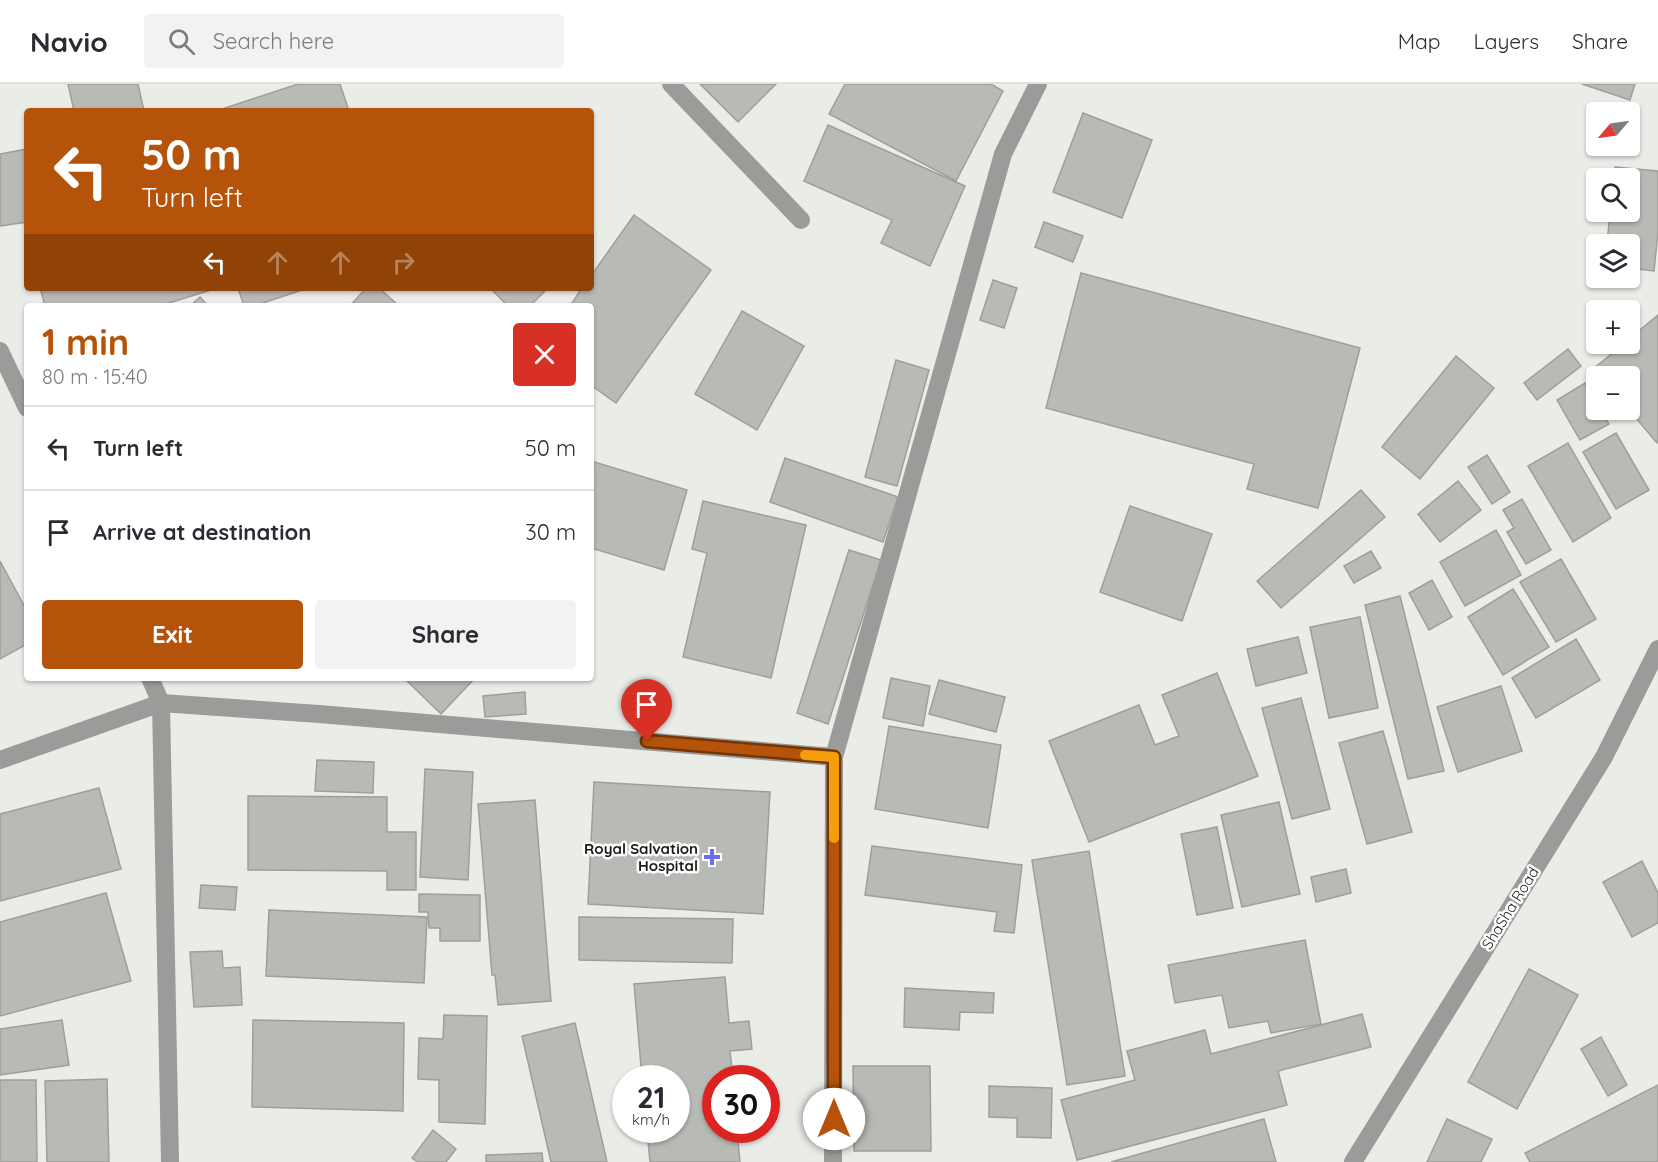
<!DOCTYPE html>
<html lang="en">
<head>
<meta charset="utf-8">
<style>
	:root { --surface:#fff; --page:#f2f2f3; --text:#2b2b33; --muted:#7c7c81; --line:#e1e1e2; --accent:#b45309 }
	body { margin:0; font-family:Quicksand,sans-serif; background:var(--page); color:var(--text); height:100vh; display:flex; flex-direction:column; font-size:22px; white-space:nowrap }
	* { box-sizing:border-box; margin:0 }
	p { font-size:20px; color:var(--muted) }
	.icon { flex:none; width:33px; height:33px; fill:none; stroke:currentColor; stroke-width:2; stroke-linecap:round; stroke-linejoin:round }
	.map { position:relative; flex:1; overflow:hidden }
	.side { position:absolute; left:24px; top:219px; width:570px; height:378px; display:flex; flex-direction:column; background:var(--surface); border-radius:6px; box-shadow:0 2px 4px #0004 }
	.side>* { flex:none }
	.hud { position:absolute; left:24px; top:24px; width:570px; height:183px; border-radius:6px; box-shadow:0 2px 4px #0004; background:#b45309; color:#fff; overflow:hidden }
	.needle { width:39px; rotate:241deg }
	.buttons { position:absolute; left:1586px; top:18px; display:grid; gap:12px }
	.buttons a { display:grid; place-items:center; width:54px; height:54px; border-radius:6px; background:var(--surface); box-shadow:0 2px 4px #0004; font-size:30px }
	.speed { position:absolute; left:612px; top:981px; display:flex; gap:12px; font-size:30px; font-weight:700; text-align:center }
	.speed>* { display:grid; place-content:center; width:78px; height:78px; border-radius:50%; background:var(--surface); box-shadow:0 2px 4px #0004; line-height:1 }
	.speed small { font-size:15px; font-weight:400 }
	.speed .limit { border:9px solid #d22; background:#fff; color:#111 }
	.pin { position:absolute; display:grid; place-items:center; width:51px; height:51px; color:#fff; margin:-62px -26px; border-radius:50% 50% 50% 0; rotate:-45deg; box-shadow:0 0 6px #0007 }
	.pin .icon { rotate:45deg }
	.me { position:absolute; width:66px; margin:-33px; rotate:0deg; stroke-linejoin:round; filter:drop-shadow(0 0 4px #0008) }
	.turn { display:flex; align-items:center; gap:21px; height:126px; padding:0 18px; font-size:27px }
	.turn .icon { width:78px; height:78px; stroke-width:2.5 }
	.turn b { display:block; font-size:42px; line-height:51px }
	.lanes { display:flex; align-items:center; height:57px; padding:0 18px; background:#0003; justify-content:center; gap:30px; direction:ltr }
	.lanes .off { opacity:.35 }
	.round { display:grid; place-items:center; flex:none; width:63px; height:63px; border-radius:6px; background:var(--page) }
	.summary { display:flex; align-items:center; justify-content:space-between; height:102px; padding:0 18px }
	h1 { font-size:36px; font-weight:700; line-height:45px; color:var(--accent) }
	.action { display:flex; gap:12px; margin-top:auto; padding:12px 18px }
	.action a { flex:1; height:69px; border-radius:6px; background:var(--accent); color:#fff; font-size:24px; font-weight:700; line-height:69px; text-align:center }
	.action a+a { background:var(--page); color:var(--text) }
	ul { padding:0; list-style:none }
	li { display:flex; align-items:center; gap:18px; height:84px; padding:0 18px; border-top:2px solid var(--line) }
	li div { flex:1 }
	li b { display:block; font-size:22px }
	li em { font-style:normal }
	header { display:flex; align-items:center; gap:36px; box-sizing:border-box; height:84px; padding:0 30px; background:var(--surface); border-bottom:2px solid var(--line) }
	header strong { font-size:28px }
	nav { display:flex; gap:33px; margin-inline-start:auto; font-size:21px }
	.search { width:420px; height:54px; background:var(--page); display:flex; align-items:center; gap:15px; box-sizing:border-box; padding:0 21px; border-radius:6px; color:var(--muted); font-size:22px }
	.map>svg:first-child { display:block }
	.building { fill:#b8bab6; stroke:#9d9f9b; stroke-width:1.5 }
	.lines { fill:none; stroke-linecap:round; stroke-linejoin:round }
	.minor { stroke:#9b9c9a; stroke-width:18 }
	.route-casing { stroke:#753606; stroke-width:15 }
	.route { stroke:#b45309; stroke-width:10 }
	.slow { stroke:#f59e0b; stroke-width:10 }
	.poi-dot { fill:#686fe8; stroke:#fff; stroke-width:2 }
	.labels { text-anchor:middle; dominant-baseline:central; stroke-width:5; stroke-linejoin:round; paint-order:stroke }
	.poi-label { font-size:15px; font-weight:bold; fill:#1a1b19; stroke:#fff; text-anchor:end }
	.street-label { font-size:15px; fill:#1a1b19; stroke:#fff }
</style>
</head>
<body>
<header>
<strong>Navio</strong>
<div class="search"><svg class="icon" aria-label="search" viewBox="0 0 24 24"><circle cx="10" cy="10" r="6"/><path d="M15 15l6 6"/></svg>Search here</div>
<nav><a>Map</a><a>Layers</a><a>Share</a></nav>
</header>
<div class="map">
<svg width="1658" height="1078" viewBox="0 0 1658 1078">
	<rect width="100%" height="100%" fill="#eaece8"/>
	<g class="building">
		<path d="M 68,0 L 138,0 L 144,27 L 74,27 Z"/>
		<path d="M 298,0 L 340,0 L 349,27 L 216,27 Z"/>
		<path d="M 700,0 L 776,0 L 738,38 Z"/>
		<path d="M 845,0 L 991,0 L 1003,7 L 956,97 L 829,30 Z"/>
		<path d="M 1582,0 L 1635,0 L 1630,16 Z"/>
		<path d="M 1083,29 L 1152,56 L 1122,134 L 1053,108 Z"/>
		<path d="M 828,41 L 965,102 L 930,182 L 881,159 L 892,136 L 804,97 Z"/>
		<path d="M 27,65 L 27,138 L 0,142 L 0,70 Z"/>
		<path d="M 1615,83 L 1658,87 L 1658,148 L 1654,187 L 1629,184 L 1629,160 L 1607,160 L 1610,128 L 1629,128 L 1629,94 L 1614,94 Z"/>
		<path d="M 634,131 L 711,186 L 616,319 L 591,301 L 591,222 L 570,222 L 582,204 L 591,204 L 591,192 Z"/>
		<path d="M 1044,138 L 1083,152 L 1073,178 L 1035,163 Z"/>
		<path d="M 1081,189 L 1360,264 L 1318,424 L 1247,405 L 1254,380 L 1046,324 Z"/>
		<path d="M 993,196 L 1017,204 L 1004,244 L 980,236 Z"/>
		<path d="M 40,204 L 210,204 L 211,206 L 159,222 L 45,222 Z"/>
		<path d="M 238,204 L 308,204 L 254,222 L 244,222 Z"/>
		<path d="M 366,204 L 379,204 L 399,222 L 350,222 Z"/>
		<path d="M 490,204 L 548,204 L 530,222 L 508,222 Z"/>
		<path d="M 200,213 L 208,222 L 190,222 Z"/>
		<path d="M 742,227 L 804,262 L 757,346 L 695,310 Z"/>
		<path d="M 1658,231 L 1658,358 L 1657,359 L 1629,326 L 1629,292 L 1601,292 L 1594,284 L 1624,260 L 1629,260 L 1629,255 Z"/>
		<path d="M 1568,265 L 1581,282 L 1537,316 L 1524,299 Z"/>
		<path d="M 1456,272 L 1494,304 L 1420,395 L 1382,363 Z"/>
		<path d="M 896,276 L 929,286 L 897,402 L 865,393 Z"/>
		<path d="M 1585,299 L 1596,318 L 1596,326 L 1600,326 L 1609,340 L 1580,356 L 1557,316 Z"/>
		<path d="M 1616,349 L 1649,406 L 1616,425 L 1583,368 Z"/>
		<path d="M 1568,359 L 1611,434 L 1573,458 L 1528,382 Z"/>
		<path d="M 1487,371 L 1510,408 L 1492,420 L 1468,383 Z"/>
		<path d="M 785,374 L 898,413 L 883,458 L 770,418 Z"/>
		<path d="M 591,377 L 687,406 L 664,486 L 591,464 Z"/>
		<path d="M 1458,397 L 1481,426 L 1440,458 L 1418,430 Z"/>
		<path d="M 1361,406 L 1385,433 L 1281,524 L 1257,497 Z"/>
		<path d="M 1522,415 L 1551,466 L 1526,480 L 1507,448 L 1514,444 L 1503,426 Z"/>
		<path d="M 703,417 L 806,441 L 771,594 L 683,573 L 707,469 L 692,465 Z"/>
		<path d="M 1130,422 L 1212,450 L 1182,537 L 1100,508 Z"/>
		<path d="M 1496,446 L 1521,491 L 1465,522 L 1440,478 Z"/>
		<path d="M 849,466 L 881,476 L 828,640 L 797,629 Z"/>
		<path d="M 1371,467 L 1381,484 L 1354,499 L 1344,482 Z"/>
		<path d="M 1561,475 L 1596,535 L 1556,558 L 1520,498 Z"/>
		<path d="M 0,477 L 27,527 L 27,560 L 0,575 Z"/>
		<path d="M 1432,496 L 1452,533 L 1429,546 L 1409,509 Z"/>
		<path d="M 1513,505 L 1549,563 L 1503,591 L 1468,533 Z"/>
		<path d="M 1400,512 L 1444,687 L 1408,695 L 1365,521 Z"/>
		<path d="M 1360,533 L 1378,624 L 1329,634 L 1310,543 Z"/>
		<path d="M 1298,553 L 1307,589 L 1256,602 L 1247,565 Z"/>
		<path d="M 1576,555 L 1600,596 L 1536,634 L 1512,594 Z"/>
		<path d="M 1217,589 L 1258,692 L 1089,758 L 1049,657 L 1139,621 L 1155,661 L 1179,652 L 1162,611 Z"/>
		<path d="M 404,594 L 475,594 L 441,630 Z"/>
		<path d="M 891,594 L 930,602 L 923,642 L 883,634 Z"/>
		<path d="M 939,596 L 1005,613 L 996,648 L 929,630 Z"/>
		<path d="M 1501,602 L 1522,667 L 1458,688 L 1437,623 Z"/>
		<path d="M 525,608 L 526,630 L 485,633 L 483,612 Z"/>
		<path d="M 1301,614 L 1330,725 L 1292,735 L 1262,624 Z"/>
		<path d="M 889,642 L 1001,661 L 988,744 L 875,725 Z"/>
		<path d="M 1383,647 L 1412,748 L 1367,760 L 1339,659 Z"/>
		<path d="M 317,676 L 374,678 L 373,709 L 315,707 Z"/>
		<path d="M 425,685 L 473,688 L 468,796 L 420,793 Z"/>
		<path d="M 594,698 L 770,708 L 763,830 L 588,820 Z"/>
		<path d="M 99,704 L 121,785 L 0,817 L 0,730 Z"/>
		<path d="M 248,712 L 387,713 L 387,748 L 416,748 L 416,806 L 387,806 L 387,787 L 248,786 Z"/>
		<path d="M 535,716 L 551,917 L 498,921 L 495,891 L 492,891 L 478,720 Z"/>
		<path d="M 1279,718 L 1300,810 L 1242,823 L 1221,731 Z"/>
		<path d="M 1217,743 L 1233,824 L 1197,831 L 1181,750 Z"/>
		<path d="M 872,762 L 1022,781 L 1014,849 L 994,847 L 997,828 L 865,811 Z"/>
		<path d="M 1089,767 L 1125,992 L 1067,1001 L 1032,776 Z"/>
		<path d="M 1642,777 L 1658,809 L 1658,839 L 1632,853 L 1603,798 Z"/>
		<path d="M 1346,785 L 1351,809 L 1316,818 L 1311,793 Z"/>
		<path d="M 201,801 L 237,803 L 235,826 L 199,824 Z"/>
		<path d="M 106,809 L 131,897 L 0,932 L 0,838 Z"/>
		<path d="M 419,810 L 480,811 L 480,857 L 440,857 L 440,844 L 429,844 L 428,828 L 419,828 Z"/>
		<path d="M 269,826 L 427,833 L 424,899 L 266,892 Z"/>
		<path d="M 579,833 L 733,835 L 732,879 L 579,876 Z"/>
		<path d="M 1305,856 L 1321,940 L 1271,949 L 1268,937 L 1229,944 L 1222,911 L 1175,919 L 1168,881 Z"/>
		<path d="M 222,867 L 223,884 L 240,883 L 242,921 L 194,923 L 190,868 Z"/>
		<path d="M 1529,885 L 1578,911 L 1517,1025 L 1468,998 Z"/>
		<path d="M 725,893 L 729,939 L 749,937 L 752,965 L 730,967 L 733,994 L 716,994 L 716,1046 L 737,1046 L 740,1078 L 650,1078 L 647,1046 L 676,1046 L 676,994 L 642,994 L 634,900 Z"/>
		<path d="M 905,904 L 994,909 L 993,929 L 960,928 L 959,946 L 904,943 Z"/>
		<path d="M 1362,930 L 1371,963 L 1278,987 L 1287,1021 L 1077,1076 L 1061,1016 L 1135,996 L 1127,967 L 1205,946 L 1211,970 Z"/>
		<path d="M 444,931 L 487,932 L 485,1040 L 439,1038 L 439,996 L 418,995 L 419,954 L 443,955 Z"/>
		<path d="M 62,936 L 69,981 L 0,991 L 0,945 Z"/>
		<path d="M 253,936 L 404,939 L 403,1027 L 252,1023 Z"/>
		<path d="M 575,939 L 607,1078 L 551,1078 L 522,952 Z"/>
		<path d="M 1601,953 L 1627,1001 L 1608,1012 L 1581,965 Z"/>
		<path d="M 853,982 L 930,982 L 931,1067 L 854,1067 Z"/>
		<path d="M 107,995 L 109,1078 L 47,1078 L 45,997 Z"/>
		<path d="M 0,996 L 36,996 L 37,1078 L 0,1078 Z"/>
		<path d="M 1658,1001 L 1658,1078 L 1530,1078 L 1525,1069 Z"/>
		<path d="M 989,1002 L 1052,1004 L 1051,1054 L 1017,1053 L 1017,1034 L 989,1033 Z"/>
		<path d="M 1264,1035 L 1276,1078 L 1111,1078 Z"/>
		<path d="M 1447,1035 L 1492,1055 L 1481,1078 L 1427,1078 Z"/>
		<path d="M 433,1046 L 456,1065 L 446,1078 L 418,1078 L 412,1074 Z"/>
		<path d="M 542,1069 L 543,1078 L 486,1078 L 486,1071 Z"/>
	</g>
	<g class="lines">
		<g class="minor">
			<path d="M 671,0 L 801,136"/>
			<path d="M 0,267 L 27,324"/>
			<path d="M 150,594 L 161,619 L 170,1078"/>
			<path d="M 0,676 L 161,619 L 319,630 L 834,673"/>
			<path d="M 833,1078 L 834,673 L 1003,70 L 1038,0"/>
			<path d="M 1353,1078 L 1604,673 L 1658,565"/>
		</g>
	</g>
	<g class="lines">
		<g class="route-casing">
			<path id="route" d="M 647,657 L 834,673 L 834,1035"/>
		</g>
		<use href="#route" class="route"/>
		<path class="slow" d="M 805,671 L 834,673 L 834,754"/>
	</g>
	<path class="poi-dot" d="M709 764h6v6h6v6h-6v6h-6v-6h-6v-6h6z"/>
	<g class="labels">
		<g class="poi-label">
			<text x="698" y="764">Royal Salvation<tspan x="698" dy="17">Hospital</tspan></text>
		</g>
		<g class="street-label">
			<text transform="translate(1510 824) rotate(-58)">ShaSha Road</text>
		</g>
	</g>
</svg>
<div class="buttons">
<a><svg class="needle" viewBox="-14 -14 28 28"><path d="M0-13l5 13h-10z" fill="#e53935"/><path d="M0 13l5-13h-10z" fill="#7c7c81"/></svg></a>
<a><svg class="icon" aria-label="search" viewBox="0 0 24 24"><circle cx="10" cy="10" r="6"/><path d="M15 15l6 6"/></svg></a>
<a><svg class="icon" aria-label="layers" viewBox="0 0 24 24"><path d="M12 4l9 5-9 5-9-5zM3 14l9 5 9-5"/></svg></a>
<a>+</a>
<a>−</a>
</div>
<div class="speed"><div>21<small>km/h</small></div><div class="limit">30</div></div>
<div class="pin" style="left:647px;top:657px;background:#d93025"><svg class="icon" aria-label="arrive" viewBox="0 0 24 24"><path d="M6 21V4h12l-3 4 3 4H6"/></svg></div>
<svg class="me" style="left:834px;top:1035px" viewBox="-20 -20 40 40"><circle r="19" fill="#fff"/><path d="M0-13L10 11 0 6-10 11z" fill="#b45309"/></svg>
<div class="hud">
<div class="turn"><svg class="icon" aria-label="left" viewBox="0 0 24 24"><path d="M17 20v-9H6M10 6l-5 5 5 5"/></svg><div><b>50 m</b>Turn left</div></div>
<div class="lanes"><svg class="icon" aria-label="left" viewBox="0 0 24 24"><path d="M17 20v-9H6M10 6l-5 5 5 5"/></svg><svg class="icon off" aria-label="ahead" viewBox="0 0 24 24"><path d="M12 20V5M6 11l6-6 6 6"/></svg><svg class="icon off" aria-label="ahead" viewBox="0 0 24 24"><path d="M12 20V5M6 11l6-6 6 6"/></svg><svg class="icon off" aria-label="right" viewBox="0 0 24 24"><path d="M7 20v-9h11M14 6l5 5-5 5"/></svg></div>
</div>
<section class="side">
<div class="summary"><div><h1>1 min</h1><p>80 m · 15:40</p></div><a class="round" style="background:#d93025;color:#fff"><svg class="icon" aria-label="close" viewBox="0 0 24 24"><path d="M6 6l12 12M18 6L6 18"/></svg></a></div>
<ul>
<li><svg class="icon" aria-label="left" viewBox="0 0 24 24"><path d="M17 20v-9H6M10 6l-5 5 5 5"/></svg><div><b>Turn left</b></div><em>50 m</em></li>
<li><svg class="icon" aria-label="arrive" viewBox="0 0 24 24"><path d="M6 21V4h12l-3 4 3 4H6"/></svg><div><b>Arrive at destination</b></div><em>30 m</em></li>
</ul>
<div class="action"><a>Exit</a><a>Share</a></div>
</section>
</div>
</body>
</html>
